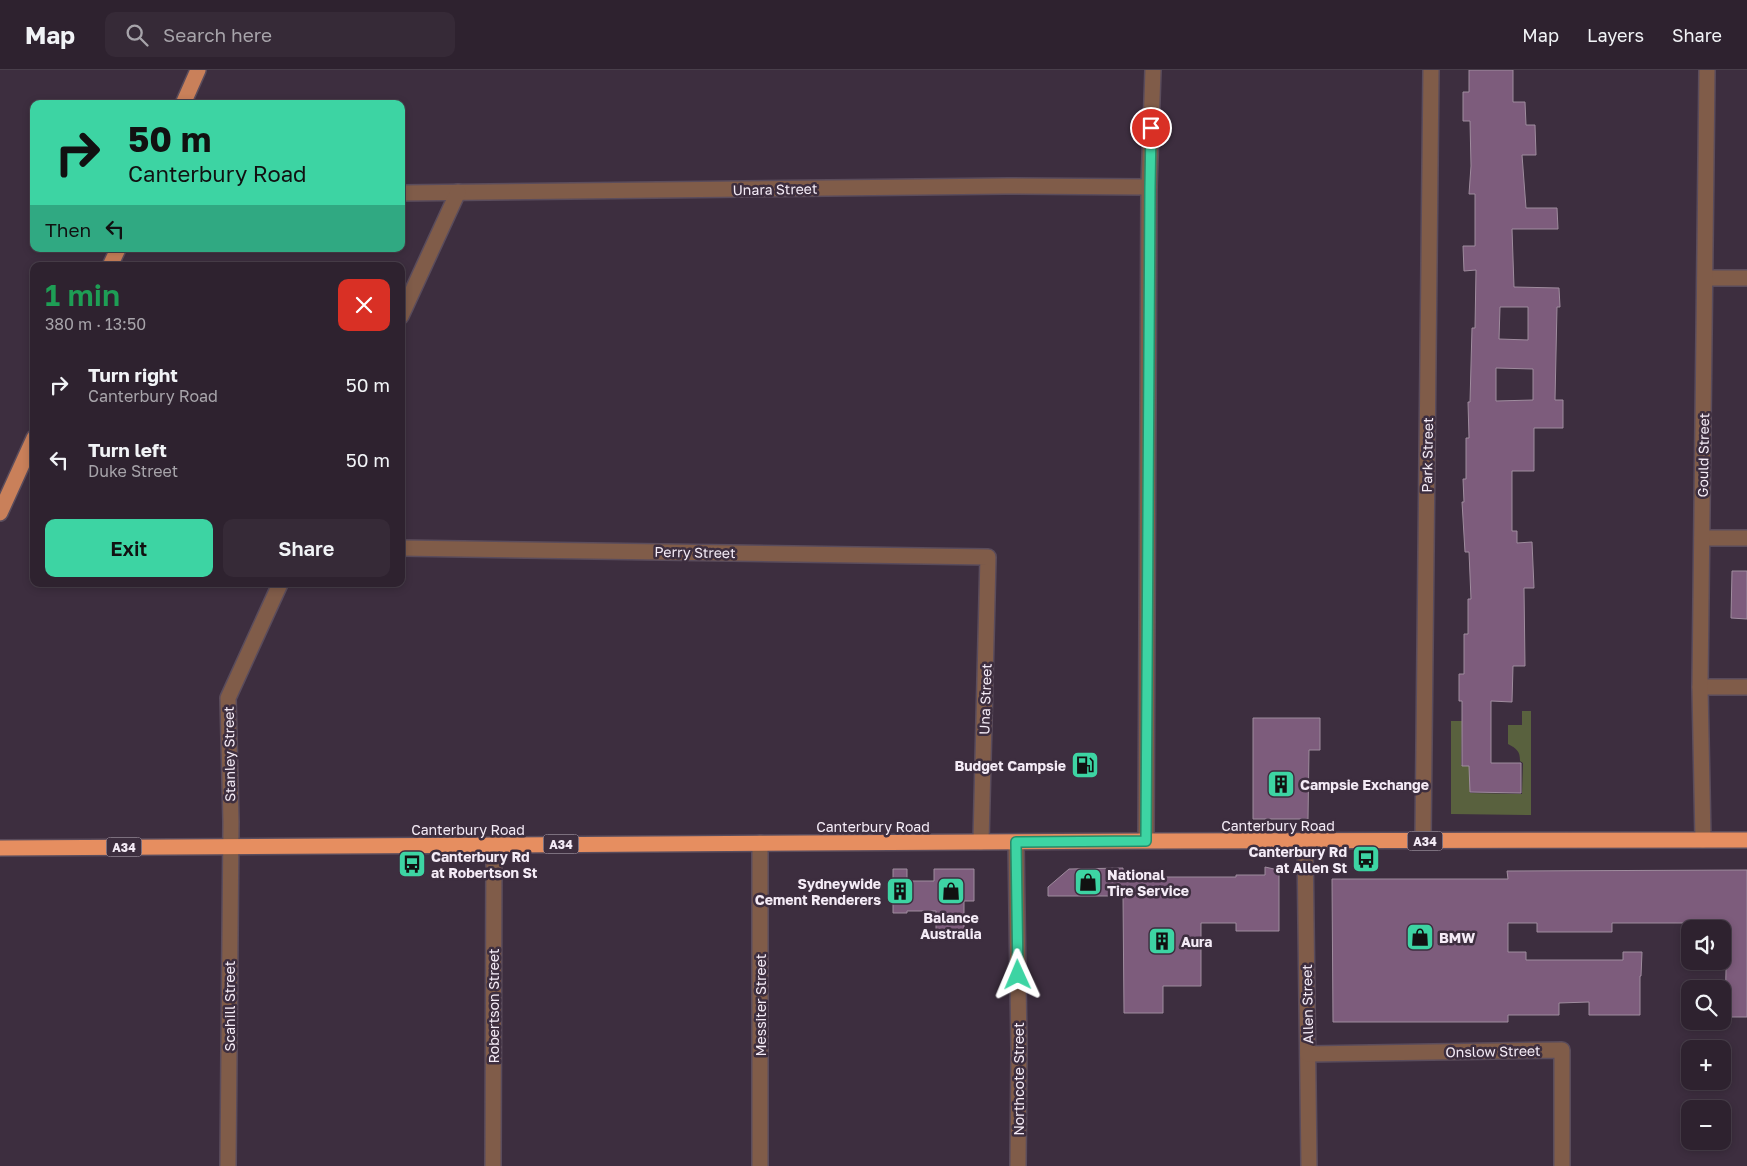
<!DOCTYPE html>
<html lang="en">
<head>
<meta charset="utf-8">
<style>
	:root { --surface:#2e222f; --page:#362a37; --text:#f1f3f6; --muted:#a7a4aa; --line:#493f4b; --accent:#3dd4a3 }
	body { margin:0; font-family:"Golos Text",sans-serif; background:var(--page); color:var(--text); height:100vh; display:flex; flex-direction:column; font-size:19px; white-space:nowrap }
	* { box-sizing:border-box; margin:0 }
	p { font-size:16px; color:var(--muted) }
	.icon { flex:none; width:28px; height:28px; fill:none; stroke:currentColor; stroke-width:2; stroke-linecap:round; stroke-linejoin:round }
	.map { position:relative; flex:1; overflow:hidden }
	.side { position:absolute; left:30px; top:192px; width:375px; height:325px; display:flex; flex-direction:column; background:var(--surface); border-radius:10px; box-shadow:0 2px 8px #0003,0 0 0 1px var(--line) }
	.side>* { flex:none }
	.banner { position:absolute; left:30px; top:30px; width:375px; height:152px; border-radius:10px; box-shadow:0 2px 8px #0003,0 0 0 1px var(--line); background:#3dd4a3; color:#111; overflow:hidden }
	.tools { position:absolute; left:1681px; top:850px; display:grid; gap:10px }
	.tools a { display:grid; place-items:center; width:50px; height:50px; border-radius:10px; background:var(--surface); box-shadow:0 2px 8px #0003,0 0 0 1px var(--line); font-size:25px }
	.pin { position:absolute; display:grid; place-items:center; width:42px; height:42px; color:#fff; margin:-21px; border:2px solid #fff; border-radius:50%; box-shadow:0 1px 5px #0007 }
	.me { position:absolute; width:55px; margin:-28px; rotate:359deg; stroke-linejoin:round; filter:drop-shadow(0 0 4px #0008) }
	.turn { display:flex; align-items:center; gap:18px; height:105px; padding:0 15px; font-size:22px }
	.turn .icon { width:65px; height:65px; stroke-width:2.5 }
	.turn b { display:block; font-size:35px; line-height:42px }
	.then { display:flex; align-items:center; height:48px; padding:0 15px; background:#0003; gap:10px; font-size:19px }
	.round { display:grid; place-items:center; flex:none; width:52px; height:52px; border-radius:10px; background:var(--page) }
	.headline { display:flex; align-items:center; justify-content:space-between; height:85px; padding:0 15px }
	h1 { font-size:30px; font-weight:600; line-height:38px; color:#1e9e55 }
	.action { display:flex; gap:10px; margin-top:auto; padding:10px 15px }
	.action a { flex:1; height:58px; border-radius:10px; background:var(--accent); color:#111; font-size:20px; font-weight:600; line-height:58px; text-align:center }
	.action a+a { background:var(--page); color:var(--text) }
	ul { padding:0; list-style:none }
	li { display:flex; align-items:center; gap:15px; height:75px; padding:0 15px }
	li div { flex:1 }
	li b { display:block; font-size:19px }
	li em { font-style:normal }
	header { display:flex; align-items:center; gap:30px; box-sizing:border-box; height:70px; padding:0 25px; background:var(--surface); border-bottom:1px solid var(--line) }
	header strong { font-size:24px }
	nav { display:flex; gap:28px; margin-inline-start:auto; font-size:18px }
	.search { width:350px; height:45px; background:var(--page); display:flex; align-items:center; gap:12px; box-sizing:border-box; padding:0 18px; border-radius:10px; color:var(--muted); font-size:19px }
	.map>svg:first-child { display:block }
	.green { fill:#59613e }
	.building { fill:#7d5c7c; stroke:#9f8c9e; fill-rule:evenodd }
	.lines { fill:none; stroke-linecap:round; stroke-linejoin:round }
	.minor-casing { stroke:#5a4c5c; stroke-width:18 }
	.major-casing { stroke:#5a4c5c; stroke-width:18 }
	.highway-casing { stroke:#5a4c5c; stroke-width:18 }
	.minor { stroke:#805c49; stroke-width:15 }
	.major { stroke:#c9805a; stroke-width:15 }
	.highway { stroke:#e68e60; stroke-width:15 }
	.route-casing { stroke:#288a6a; stroke-width:12 }
	.route { stroke:#3dd4a3; stroke-width:9 }
	.labels { text-anchor:middle; dominant-baseline:central; stroke-width:5; stroke-linejoin:round; paint-order:stroke }
	.shield { fill:#3d2e3f; stroke:#bdb2bf; stroke-width:1 }
	.shield-label { font-size:12px; font-weight:bold; fill:#f4ebf6 }
	.street-label { font-size:14px; fill:#f4ebf6; stroke:#3d2e3f }
	.poi-label { font-size:14px; font-weight:bold; fill:#f4ebf6; stroke:#3d2e3f; text-anchor:start }
</style>
</head>
<body>
<header>
<strong>Map</strong>
<div class="search"><svg class="icon" aria-label="search" viewBox="0 0 24 24"><circle cx="10" cy="10" r="6"/><path d="M15 15l6 6"/></svg>Search here</div>
<nav><a>Map</a><a>Layers</a><a>Share</a></nav>
</header>
<div class="map">
<svg width="1747" height="1096" viewBox="0 0 1747 1096">
	<rect width="100%" height="100%" fill="#3d2e3f"/>
	<path class="green" d="M 1522,641 L 1531,641 L 1531,745 L 1451,744 L 1451,651 L 1462,651 L 1461,695 L 1470,695 L 1470,723 L 1522,724 L 1523,693 L 1520,691 C 1520,681 1517,679 1508,674 L 1508,655 L 1522,655 Z"/>
	<g class="building">
		<path d="M 1469,0 L 1513,0 L 1513,32 L 1525,32 L 1526,55 L 1535,55 L 1536,85 L 1522,85 L 1526,138 L 1557,138 L 1558,159 L 1512,159 L 1514,217 L 1559,218 L 1560,237 L 1557,237 L 1555,330 L 1563,330 L 1563,358 L 1534,358 L 1534,401 L 1512,401 L 1512,461 L 1517,461 L 1517,473 L 1532,472 L 1534,518 L 1524,518 L 1525,596 L 1513,596 L 1512,632 L 1491,631 L 1491,693 L 1521,693 L 1521,723 L 1470,722 L 1469,696 L 1462,696 L 1462,631 L 1459,631 L 1459,604 L 1464,604 L 1464,564 L 1468,564 L 1468,529 L 1471,529 L 1469,482 L 1465,482 L 1462,432 L 1464,432 L 1463,409 L 1466,409 L 1466,368 L 1469,368 L 1468,332 L 1470,332 L 1472,258 L 1475,258 L 1476,200 L 1464,201 L 1463,176 L 1475,176 L 1475,124 L 1469,124 L 1471,96 L 1470,51 L 1463,51 L 1463,22 L 1469,22 ZM 1500,237 L 1528,237 L 1528,270 L 1499,269 ZM 1496,298 L 1533,299 L 1533,330 L 1496,331 Z"/>
		<path d="M 1732,501 L 1747,501 L 1747,549 L 1731,548 Z"/>
		<path d="M 1253,648 L 1320,648 L 1320,680 L 1309,680 L 1308,749 L 1253,749 Z"/>
		<path d="M 1265,797 L 1274,799 L 1279,805 L 1279,861 L 1236,861 L 1236,853 L 1201,853 L 1201,916 L 1163,916 L 1163,943 L 1124,943 L 1123,826 L 1048,826 L 1048,817 L 1069,799 L 1123,798 L 1123,807 L 1236,807 L 1236,805 L 1265,805 Z"/>
		<path d="M 893,799 L 907,799 L 907,811 L 934,811 L 934,799 L 974,799 L 974,831 L 964,831 L 964,861 L 936,861 L 936,841 L 907,841 L 907,843 L 893,843 Z"/>
		<path d="M 1747,800 L 1747,947 L 1725,947 L 1727,853 L 1612,853 L 1612,862 L 1537,862 L 1537,853 L 1508,853 L 1508,882 L 1526,882 L 1526,890 L 1623,890 L 1623,882 L 1642,882 L 1641,906 L 1640,906 L 1640,945 L 1589,945 L 1589,932 L 1559,933 L 1559,945 L 1508,945 L 1508,952 L 1333,952 L 1332,809 L 1508,809 L 1507,801 Z"/>
	</g>
	<g class="lines">
		<g class="minor-casing">
			<g id="minor">
				<path d="M 401,123 L 1006,116 L 1149,117"/>
				<path d="M 1705,208 L 1747,208"/>
				<path d="M 401,246 L 458,122"/>
				<path d="M 1702,468 L 1747,468"/>
				<path d="M 401,478 L 988,487 L 981,772"/>
				<path d="M 1700,617 L 1747,617"/>
				<path d="M 1703,770 L 1700,617 L 1707,0"/>
				<path d="M 1146,771 L 1149,117 L 1153,0"/>
				<path d="M 1423,771 L 1431,0"/>
				<path d="M 1016,772 L 1019,979 L 1018,1096"/>
				<path d="M 1305,772 L 1309,1096"/>
				<path d="M 1308,984 L 1562,980 L 1562,1096"/>
				<path d="M 228,1096 L 231,752 L 228,628 L 280,514"/>
				<path d="M 493,1096 L 494,775"/>
				<path d="M 760,1096 L 760,773"/>
			</g>
		</g>
		<g class="major-casing">
			<g id="major">
				<path d="M 183,34 L 198,0"/>
				<path d="M 110,196 L 118,179"/>
				<path d="M 0,443 L 34,368"/>
			</g>
		</g>
		<g class="highway-casing">
			<path id="highway" d="M 0,778 L 1146,771 L 1747,770"/>
		</g>
		<use href="#minor" class="minor"/>
		<use href="#major" class="major"/>
		<use href="#highway" class="highway"/>
	</g>
	<g class="lines">
		<g class="route-casing">
			<path id="route" d="M 1018,905 L 1016,772 L 1146,771 L 1150,117 L 1151,58"/>
		</g>
		<use href="#route" class="route"/>
	</g>
	<defs>
		<g id="fuel-square" transform="scale(1.4375)"><rect x="-9" y="-9" width="18" height="18" rx="4" fill="#3dd4a3" stroke="#3d2e3f"/><path d="M-5.5-6h7V0h2V4h1.3V-2.5L3-4.5l.8-.8L6-3V5H2.5V1h-1V6h-7ZM-4.2-4.7v3.2H.2V-4.7Z" fill="#111"/></g>
		<g id="building-square" transform="scale(1.4375)"><rect x="-9" y="-9" width="18" height="18" rx="4" fill="#3dd4a3" stroke="#3d2e3f"/><path d="M-4-6H4V6H1V3H-1V6H-4ZM-2.5-4.3h1.7v1.8h-1.7ZM.8-4.3h1.7v1.8H.8ZM-2.5-1h1.7V.8h-1.7ZM.8-1h1.7V.8H.8Z" fill="#111"/></g>
		<g id="bus-square" transform="scale(1.4375)"><rect x="-9" y="-9" width="18" height="18" rx="4" fill="#3dd4a3" stroke="#3d2e3f"/><path d="M-5-6H5V4H4V6H2V4H-2V6H-4V4H-5ZM-3.5-4V0h7V-4ZM-3.5 1.2v1.5H-2V1.2ZM2 1.2v1.5H3.5V1.2Z" fill="#111"/></g>
		<g id="shop-square" transform="scale(1.4375)"><rect x="-9" y="-9" width="18" height="18" rx="4" fill="#3dd4a3" stroke="#3d2e3f"/><path d="M-5-2.5h2.3a2.7 3.5 0 0 1 5.4 0H5L5.5 6h-11ZM-1.5-2.5h3a1.5 2.3 0 0 0-3 0Z" fill="#111"/></g>
	</defs>
	<g fill-rule="evenodd">
		<use href="#fuel-square" x="1085" y="695"/>
		<use href="#building-square" x="1281" y="714"/>
		<use href="#bus-square" x="1366" y="789"/>
		<use href="#bus-square" x="412" y="794"/>
		<use href="#shop-square" x="1088" y="812"/>
		<use href="#building-square" x="900" y="821"/>
		<use href="#shop-square" x="951" y="821"/>
		<use href="#shop-square" x="1420" y="867"/>
		<use href="#building-square" x="1162" y="871"/>
	</g>
	<g class="labels">
		<g class="shield">
			<rect x="1407.5" y="761.5" width="35" height="19" rx="4"/>
			<rect x="543.5" y="764.5" width="35" height="19" rx="4"/>
			<rect x="106.5" y="767.5" width="35" height="19" rx="4"/>
		</g>
		<g class="shield-label">
			<text x="1425" y="771">A34</text>
			<text x="561" y="774">A34</text>
			<text x="124" y="777">A34</text>
		</g>
		<g class="street-label">
			<text transform="translate(775 119) rotate(-1)">Unara Street</text>
			<text transform="translate(1427 385) rotate(-89)">Park Street</text>
			<text transform="translate(1703 385) rotate(-89)">Gould Street</text>
			<text transform="translate(695 482) rotate(1)">Perry Street</text>
			<text transform="translate(985 629) rotate(-88)">Una Street</text>
			<text transform="translate(229 684) rotate(-91)">Stanley Street</text>
			<text x="1278" y="755">Canterbury Road</text>
			<text x="873" y="756">Canterbury Road</text>
			<text x="468" y="759">Canterbury Road</text>
			<text transform="translate(1307 934) rotate(-91)">Allen Street</text>
			<text transform="translate(760 935) rotate(-90)">Messiter Street</text>
			<text transform="translate(229 936) rotate(-90)">Scahill Street</text>
			<text transform="translate(493 936) rotate(-90)">Robertson Street</text>
			<text transform="translate(1493 981) rotate(-1)">Onslow Street</text>
			<text transform="translate(1018 1009) rotate(-90)">Northcote Street</text>
		</g>
		<g class="poi-label">
			<text x="1066" y="695" text-anchor="end">Budget Campsie</text>
			<text x="1300" y="714">Campsie Exchange</text>
			<text x="1347" y="781" text-anchor="end">Canterbury Rd<tspan x="1347" dy="16">at Allen St</tspan></text>
			<text x="431" y="786">Canterbury Rd<tspan x="431" dy="16">at Robertson St</tspan></text>
			<text x="1107" y="804">National<tspan x="1107" dy="16">Tire Service</tspan></text>
			<text x="881" y="813" text-anchor="end">Sydneywide<tspan x="881" dy="16">Cement Renderers</tspan></text>
			<text x="951" y="847" text-anchor="middle">Balance<tspan x="951" dy="16">Australia</tspan></text>
			<text x="1439" y="867">BMW</text>
			<text x="1181" y="871">Aura</text>
		</g>
	</g>
</svg>
<div class="tools">
<a><svg class="icon" aria-label="sound" viewBox="0 0 24 24"><path d="M4 9h4l5-4v14l-5-4H4zM17 9q2 3 0 6"/></svg></a>
<a><svg class="icon" aria-label="search" viewBox="0 0 24 24"><circle cx="10" cy="10" r="6"/><path d="M15 15l6 6"/></svg></a>
<a>+</a>
<a>−</a>
</div>
<div class="pin" style="left:1151px;top:58px;background:#d93025"><svg class="icon" aria-label="arrive" viewBox="0 0 24 24"><path d="M6 21V4h12l-3 4 3 4H6"/></svg></div>
<svg class="me" style="left:1018px;top:905px" viewBox="-20 -20 40 40"><path d="M0-17L14 15 0 8-14 15z" fill="#3dd4a3" stroke="#fff" stroke-width="4"/></svg>
<div class="banner">
<div class="turn"><svg class="icon" aria-label="right" viewBox="0 0 24 24"><path d="M7 20v-9h11M14 6l5 5-5 5"/></svg><div><b>50 m</b>Canterbury Road</div></div>
<div class="then">Then<svg class="icon" aria-label="left" viewBox="0 0 24 24"><path d="M17 20v-9H6M10 6l-5 5 5 5"/></svg></div>
</div>
<section class="side">
<div class="headline"><div><h1>1 min</h1><p>380 m · 13:50</p></div><a class="round" style="background:#d93025;color:#fff"><svg class="icon" aria-label="close" viewBox="0 0 24 24"><path d="M6 6l12 12M18 6L6 18"/></svg></a></div>
<ul>
<li><svg class="icon" aria-label="right" viewBox="0 0 24 24"><path d="M7 20v-9h11M14 6l5 5-5 5"/></svg><div><b>Turn right</b><p>Canterbury Road</p></div><em>50 m</em></li>
<li><svg class="icon" aria-label="left" viewBox="0 0 24 24"><path d="M17 20v-9H6M10 6l-5 5 5 5"/></svg><div><b>Turn left</b><p>Duke Street</p></div><em>50 m</em></li>
</ul>
<div class="action"><a>Exit</a><a>Share</a></div>
</section>
</div>
</body>
</html>
